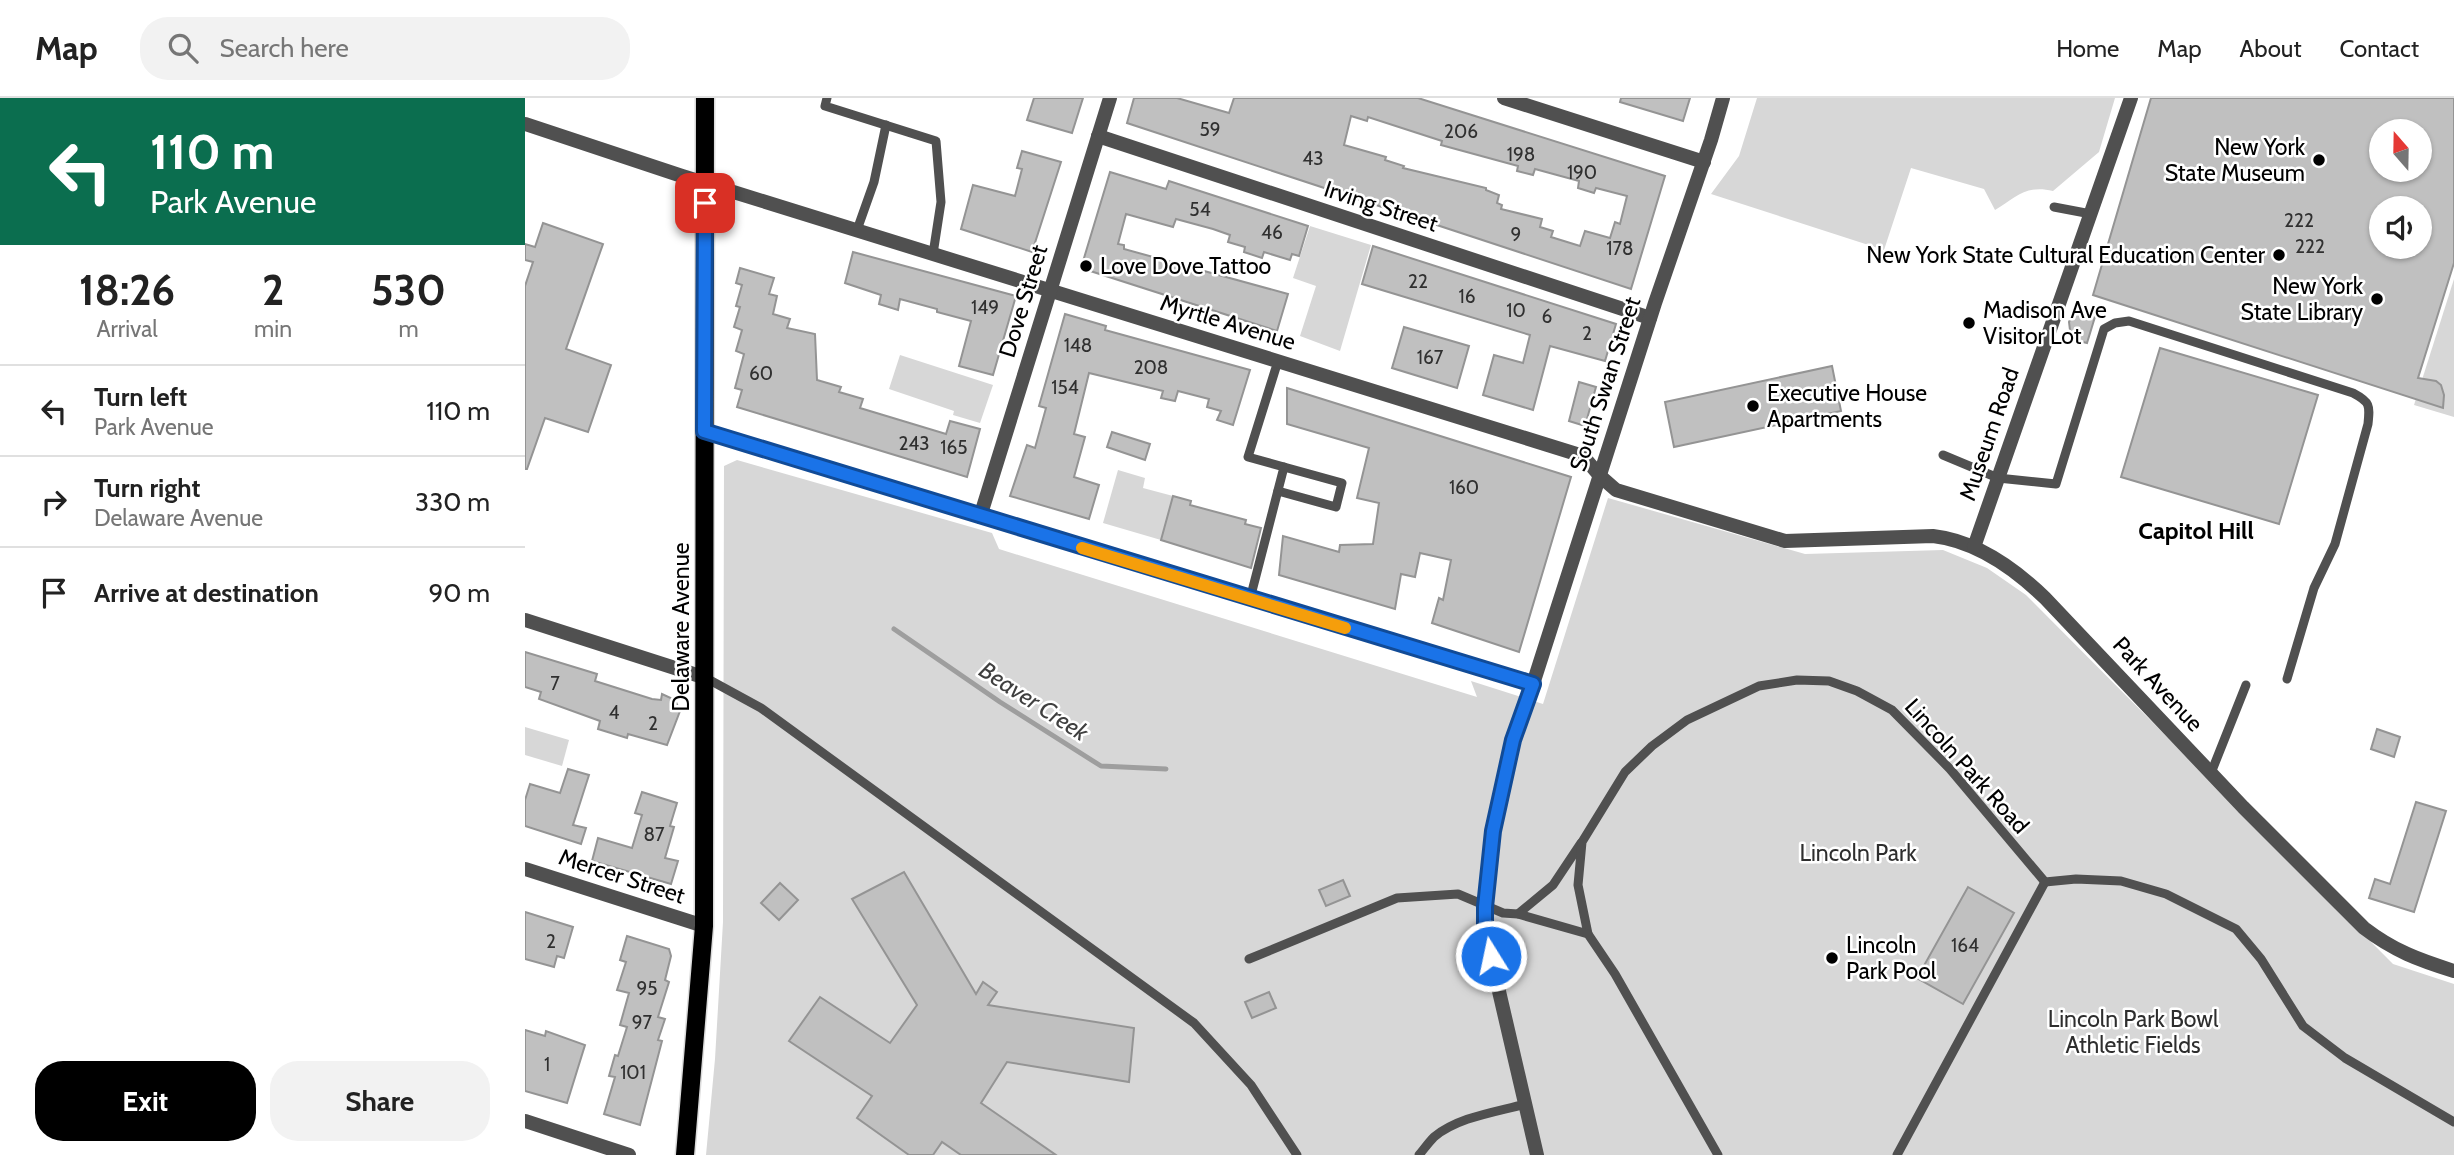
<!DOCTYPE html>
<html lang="en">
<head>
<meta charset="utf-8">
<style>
	:root { --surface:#fff; --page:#f2f2f2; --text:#222; --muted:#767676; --line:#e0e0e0; --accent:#000 }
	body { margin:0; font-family:Cabin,sans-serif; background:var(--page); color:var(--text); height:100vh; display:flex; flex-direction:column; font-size:26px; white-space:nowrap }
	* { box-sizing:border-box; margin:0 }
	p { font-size:23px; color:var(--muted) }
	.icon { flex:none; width:38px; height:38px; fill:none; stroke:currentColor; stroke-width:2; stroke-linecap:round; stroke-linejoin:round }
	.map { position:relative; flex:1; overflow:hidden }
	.details { display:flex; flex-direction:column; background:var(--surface); width:525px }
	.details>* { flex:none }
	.top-card { background:#0b6e4f; color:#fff; overflow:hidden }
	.needle { width:46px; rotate:340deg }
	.tools { position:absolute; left:1844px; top:21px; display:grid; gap:14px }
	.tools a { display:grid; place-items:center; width:63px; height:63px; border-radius:50%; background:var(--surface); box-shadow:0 2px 5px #0004; font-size:35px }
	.pin { position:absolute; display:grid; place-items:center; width:60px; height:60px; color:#fff; margin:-30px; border-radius:14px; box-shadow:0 4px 10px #0006 }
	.me { position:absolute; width:77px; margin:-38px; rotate:350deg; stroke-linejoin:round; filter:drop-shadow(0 0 5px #0008) }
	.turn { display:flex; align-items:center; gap:24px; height:147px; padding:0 35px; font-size:32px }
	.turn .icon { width:91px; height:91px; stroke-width:2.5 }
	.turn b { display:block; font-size:49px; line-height:60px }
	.eta { display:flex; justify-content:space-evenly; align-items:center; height:119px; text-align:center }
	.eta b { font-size:42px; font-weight:700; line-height:49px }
	.primary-button { display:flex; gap:14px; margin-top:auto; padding:14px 35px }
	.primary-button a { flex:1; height:80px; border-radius:28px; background:var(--accent); color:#fff; font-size:28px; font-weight:700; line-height:80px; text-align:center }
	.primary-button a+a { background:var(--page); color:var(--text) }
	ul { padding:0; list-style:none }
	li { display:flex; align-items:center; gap:21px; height:91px; padding:0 35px; border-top:2px solid var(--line) }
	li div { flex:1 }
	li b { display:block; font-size:26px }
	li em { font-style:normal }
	header { display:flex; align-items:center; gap:42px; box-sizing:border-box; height:98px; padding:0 35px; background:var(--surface); border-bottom:2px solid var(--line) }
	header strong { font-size:33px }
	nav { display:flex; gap:38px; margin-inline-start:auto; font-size:24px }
	.search { width:490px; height:63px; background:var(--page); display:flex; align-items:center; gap:18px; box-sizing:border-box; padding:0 24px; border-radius:28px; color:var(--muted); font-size:26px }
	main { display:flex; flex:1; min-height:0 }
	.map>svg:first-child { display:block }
	.green { fill:#d7d7d7 }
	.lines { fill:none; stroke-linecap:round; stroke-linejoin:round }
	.stream { stroke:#9e9e9e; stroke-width:5 }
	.building { fill:#c0c0c0; stroke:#949494; stroke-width:2; fill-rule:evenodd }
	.primary-casing { stroke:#dbdbdb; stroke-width:21 }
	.service { stroke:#505050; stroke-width:9 }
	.minor { stroke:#505050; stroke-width:14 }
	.tertiary { stroke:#505050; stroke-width:14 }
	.primary { stroke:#000; stroke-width:18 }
	.route-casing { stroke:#114b97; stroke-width:18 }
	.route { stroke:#1a73e8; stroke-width:12 }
	.slow { stroke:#f59e0b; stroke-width:12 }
	.poi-dot { fill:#000; stroke:#fff; stroke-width:2.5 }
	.labels { text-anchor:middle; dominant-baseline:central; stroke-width:5; stroke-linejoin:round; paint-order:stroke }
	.number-label { font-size:19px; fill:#303030 }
	.poi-label { font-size:23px; fill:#000; stroke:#fff; text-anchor:start }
	.street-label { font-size:23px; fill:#000; stroke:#fff }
	.park-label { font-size:23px; fill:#2e2e2e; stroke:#fff }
	.neighbourhood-label { font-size:24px; font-weight:bold; fill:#000; stroke:#fff }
	.water-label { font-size:24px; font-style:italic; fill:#3f3f3f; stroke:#fff }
</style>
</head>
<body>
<header>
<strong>Map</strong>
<div class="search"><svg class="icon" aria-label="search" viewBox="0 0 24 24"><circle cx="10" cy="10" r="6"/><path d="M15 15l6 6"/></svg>Search here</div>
<nav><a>Home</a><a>Map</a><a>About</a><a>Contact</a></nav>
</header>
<main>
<section class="details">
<div class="top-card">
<div class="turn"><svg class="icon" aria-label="left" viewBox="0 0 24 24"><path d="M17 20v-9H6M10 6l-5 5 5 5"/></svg><div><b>110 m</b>Park Avenue</div></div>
</div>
<div class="eta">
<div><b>18:26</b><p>Arrival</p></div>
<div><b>2</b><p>min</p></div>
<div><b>530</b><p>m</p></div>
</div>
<ul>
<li><svg class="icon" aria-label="left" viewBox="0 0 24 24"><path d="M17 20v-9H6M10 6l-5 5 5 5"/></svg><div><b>Turn left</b><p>Park Avenue</p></div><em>110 m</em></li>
<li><svg class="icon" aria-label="right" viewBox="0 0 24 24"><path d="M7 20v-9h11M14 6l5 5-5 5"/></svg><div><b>Turn right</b><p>Delaware Avenue</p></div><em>330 m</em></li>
<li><svg class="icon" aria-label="arrive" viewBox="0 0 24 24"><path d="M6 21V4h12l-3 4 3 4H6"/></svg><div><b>Arrive at destination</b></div><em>90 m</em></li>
</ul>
<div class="primary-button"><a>Exit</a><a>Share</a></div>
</section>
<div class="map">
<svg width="1929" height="1057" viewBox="0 0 1929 1057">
	<rect width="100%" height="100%" fill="#fff"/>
	<g class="green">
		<path d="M 1232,0 L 1590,0 L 1574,54 L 1528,93 C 1501,86 1490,100 1470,112 L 1459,91 L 1386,70 L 1359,152 L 1186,96 L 1214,58 Z"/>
		<path d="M 785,128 L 846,147 L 815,253 L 775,238 L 791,188 L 768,180 Z"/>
		<path d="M 1929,181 L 1929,319 L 1889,307 Z"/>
		<path d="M 375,257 L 468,287 L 455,325 L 428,317 L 429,313 L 364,291 Z"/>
		<path d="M 212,362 L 467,435 L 474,451 L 952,599 L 946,583 L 1018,606 L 1083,400 L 1280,456 L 1418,452 L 1462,470 L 1501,497 L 1868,866 L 1929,886 L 1929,1057 L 181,1057 L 190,961 L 198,824 L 199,368 Z"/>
		<path d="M 593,372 L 620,380 L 618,390 L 648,398 L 636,442 L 578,425 Z"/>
		<path d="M 0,629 L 44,642 L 37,668 L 0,657 Z"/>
	</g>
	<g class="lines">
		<path class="stream" d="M 369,531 L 475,604 L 576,668 L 641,671"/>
	</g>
	<g class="building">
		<path d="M 509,0 L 558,0 L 547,35 L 502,22 Z"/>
		<path d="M 609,0 L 652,0 L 704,15 L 709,0 L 893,0 L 1140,78 L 1106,191 L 602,25 ZM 826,18 L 842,23 L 843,19 L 917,43 L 916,47 L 993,68 L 992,73 L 1008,77 L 1010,71 L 1054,83 L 1053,90 L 1069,95 L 1071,90 L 1102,98 L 1095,126 L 1090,124 L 1085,140 L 1060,133 L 1055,148 L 1026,139 L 1028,133 L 1015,129 L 1017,121 L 976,111 L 977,107 L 972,105 L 974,97 L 961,92 L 961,90 L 878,70 L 879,68 L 860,62 L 861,59 L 819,47 Z"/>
		<path d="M 1096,0 L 1165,0 L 1158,23 L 1095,4 Z"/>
		<path d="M 1626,0 L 1929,0 L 1929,165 L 1893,280 L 1911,283 L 1916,287 L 1919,297 L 1918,310 L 1568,197 ZM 1857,33 L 1895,33 L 1895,72 L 1857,72 ZM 1857,110 L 1895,110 L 1895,149 L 1857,149 Z"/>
		<path d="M 497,53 L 536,64 L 507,154 L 436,131 L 448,87 L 490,98 L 497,71 L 492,70 Z"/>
		<path d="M 585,74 L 641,91 L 644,83 L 783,128 L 774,158 L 767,156 L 765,162 L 739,154 L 737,160 L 719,154 L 720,149 L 703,144 L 705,137 L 688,131 L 651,121 L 648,129 L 601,116 L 593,146 L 599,147 L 599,151 L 763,196 L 752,233 L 556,170 Z"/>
		<path d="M 18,125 L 78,146 L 41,251 L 86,267 L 63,334 L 20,320 L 2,371 L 0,371 L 0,188 L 8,164 L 0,162 L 0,146 L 10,149 Z"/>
		<path d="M 848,148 L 1091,226 L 1080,263 L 1025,248 L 1008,312 L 958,297 L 969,257 L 998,265 L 1005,237 L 837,186 Z"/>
		<path d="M 328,154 L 491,198 L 468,277 L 434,268 L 446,223 L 412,214 L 412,211 L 375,201 L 373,212 L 354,206 L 356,197 L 320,185 Z"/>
		<path d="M 215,170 L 249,180 L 244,196 L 252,198 L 248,216 L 265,221 L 262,230 L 290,236 L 292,282 L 316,289 L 314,294 L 338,301 L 335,310 L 421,336 L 425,323 L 455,331 L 442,379 L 212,309 L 217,292 L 210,290 L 219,256 L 211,253 L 217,232 L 209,229 L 215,209 L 211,208 L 217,187 L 211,185 Z"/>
		<path d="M 1573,209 L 1562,245 L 1554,243 L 1545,232 L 1544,224 L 1547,218 L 1552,214 Z"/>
		<path d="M 540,216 L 581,228 L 580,232 L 725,272 L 708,327 L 692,322 L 696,313 L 682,309 L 684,301 L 653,293 L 650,303 L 636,300 L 638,293 L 564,275 L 549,336 L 560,339 L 549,379 L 574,387 L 564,421 L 485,398 L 502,347 L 510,350 L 521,310 L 514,308 Z"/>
		<path d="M 879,229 L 944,248 L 932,290 L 867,270 Z"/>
		<path d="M 1635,250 L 1793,297 L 1754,426 L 1596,379 Z"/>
		<path d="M 1307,268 L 1316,313 L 1149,349 L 1140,304 Z"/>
		<path d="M 1054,284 L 1071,289 L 1060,328 L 1044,323 Z"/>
		<path d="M 762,290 L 1046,379 L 994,554 L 907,525 L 914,500 L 918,502 L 926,462 L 895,455 L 890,479 L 876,476 L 870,511 L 754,477 L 758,438 L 814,454 L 815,447 L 848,446 L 854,405 L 832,400 L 844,350 L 762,326 Z"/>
		<path d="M 587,334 L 625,346 L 620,362 L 582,349 Z"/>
		<path d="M 648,398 L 666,403 L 665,407 L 721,422 L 720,426 L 736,430 L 726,470 L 636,442 Z"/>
		<path d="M 0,554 L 72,576 L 70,583 L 127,601 L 136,602 L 137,596 L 150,602 L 155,613 L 142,647 L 103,636 L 102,640 L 73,631 L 75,623 L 14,601 L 16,594 L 0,589 Z"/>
		<path d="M 1852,631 L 1875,639 L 1869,659 L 1846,651 Z"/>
		<path d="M 43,671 L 64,677 L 48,727 L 61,730 L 56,746 L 0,728 L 0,702 L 5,686 L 35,695 Z"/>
		<path d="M 117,694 L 152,705 L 145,728 L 149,729 L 140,760 L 153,763 L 146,786 L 67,763 L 73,740 L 107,750 L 117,717 L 110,715 Z"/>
		<path d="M 1891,704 L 1921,713 L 1889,814 L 1844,800 L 1850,781 L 1865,786 Z"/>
		<path d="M 379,774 L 451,896 L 458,884 L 472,894 L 463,907 L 609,930 L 604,984 L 482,964 L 456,1005 L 531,1057 L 436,1057 L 417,1044 L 408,1057 L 384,1057 L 332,1020 L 347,998 L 264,943 L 295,899 L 365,945 L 392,907 L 327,801 Z"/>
		<path d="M 818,782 L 825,798 L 801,808 L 794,792 Z"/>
		<path d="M 255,785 L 273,802 L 254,822 L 236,805 Z"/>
		<path d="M 1443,789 L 1489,815 L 1438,906 L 1392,880 Z"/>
		<path d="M 0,814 L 48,829 L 39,860 L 32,858 L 29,869 L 0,861 Z"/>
		<path d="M 102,838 L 144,851 L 146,858 L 140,882 L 144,884 L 133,919 L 140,921 L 133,942 L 137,943 L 115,1027 L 79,1016 L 90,979 L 84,978 L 90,957 L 93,958 L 102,929 L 95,927 L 104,895 L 92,892 L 101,864 L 95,862 Z"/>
		<path d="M 744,894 L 751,910 L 727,920 L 720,904 Z"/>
		<path d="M 0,932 L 20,938 L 21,933 L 60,947 L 42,1005 L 0,993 Z"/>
	</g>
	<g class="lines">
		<g class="primary-casing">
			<path id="primary" d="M 160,1057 L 179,828 L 180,0"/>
		</g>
		<g class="service">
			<path d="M 302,0 L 300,8 L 411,43 L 416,104 L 408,156"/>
			<path d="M 1529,109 L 1566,116"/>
			<path d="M 332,132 L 349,84 L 361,27"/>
			<path d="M 1418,357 L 1473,380 L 1531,386 L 1579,231 L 1590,225 L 1604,223 L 1828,295 C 1845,304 1845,307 1843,326 L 1810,446 L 1789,490 L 1762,581"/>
			<path d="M 753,393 L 811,409 L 817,385 L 759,369"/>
			<path d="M 725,501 L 759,369 L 723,359 L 753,263"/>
			<path d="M 181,580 L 236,610 L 669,925 L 726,987 L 772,1057"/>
			<path d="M 1686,675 L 1721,587"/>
			<path d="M 993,816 L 1028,787 L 1056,745"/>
			<path d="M 1063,836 L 1053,787 L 1057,744 L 1100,674 L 1127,648 L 1162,622 L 1234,588 L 1272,582 L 1304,583 L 1332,593 L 1367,612 L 1425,671 L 1520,784 L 1551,781 L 1596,783 L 1641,796 L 1711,831 L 1736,861 L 1778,928 L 1820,960 L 1929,1024"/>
			<path d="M 724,861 L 872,800 L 933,796 L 978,815 L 993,816 L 1063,836 L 1090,876 L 1193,1057"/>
			<path d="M 894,1057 C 899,1051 904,1044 909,1039 C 933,1019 971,1014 1000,1006"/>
			<path d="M 1372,1057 L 1520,784"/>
		</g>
		<g class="minor">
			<path d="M 979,0 L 1179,64"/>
			<path d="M 0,26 L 157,78 L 1058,358 L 1075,378 L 1091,392 L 1260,443 L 1408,438 C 1452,443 1489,470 1520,500 L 1718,709 L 1839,830 C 1869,853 1894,862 1929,873"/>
			<path d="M 573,38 L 1125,220"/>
			<path d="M 179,333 L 1008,586"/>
			<path d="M 455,419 L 585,0"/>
			<path d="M 1449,449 L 1606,0"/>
			<path d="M 0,522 L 181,580"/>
			<path d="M 0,771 L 179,828"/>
			<path d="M 0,1023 L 104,1057"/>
		</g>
		<path class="tertiary" d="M 1012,1057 L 960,833 L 960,809 L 968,733 L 987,642 L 1008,586 L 1130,205 L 1186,42 L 1198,0"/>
		<use href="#primary" class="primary"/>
	</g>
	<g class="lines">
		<g class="route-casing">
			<path id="route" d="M 180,105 L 179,333 L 1008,586 L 988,642 L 968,733 L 960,809 L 960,833 L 966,858"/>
		</g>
		<use href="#route" class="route"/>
		<path class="slow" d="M 557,450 L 820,530"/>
	</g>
	<g class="poi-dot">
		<circle cx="1794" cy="62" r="7"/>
		<circle cx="1754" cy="157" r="7"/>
		<circle cx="561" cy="168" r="7"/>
		<circle cx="1852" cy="201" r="7"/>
		<circle cx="1444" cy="225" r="7"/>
		<circle cx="1228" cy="308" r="7"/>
		<circle cx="1307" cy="860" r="7"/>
	</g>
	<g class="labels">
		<g class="number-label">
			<text x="685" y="31">59</text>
			<text x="936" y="33">206</text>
			<text x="996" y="56">198</text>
			<text x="788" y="60">43</text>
			<text x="1057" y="74">190</text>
			<text x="675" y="111">54</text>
			<text x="1774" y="122">222</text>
			<text x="747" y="134">46</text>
			<text x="991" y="136">9</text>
			<text x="1785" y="148">222</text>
			<text x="1095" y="150">178</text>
			<text x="893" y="183">22</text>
			<text x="942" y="198">16</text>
			<text x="460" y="209">149</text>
			<text x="991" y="212">10</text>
			<text x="1022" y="218">6</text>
			<text x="1062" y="235">2</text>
			<text x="553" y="247">148</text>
			<text x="905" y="259">167</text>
			<text x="626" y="269">208</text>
			<text x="236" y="275">60</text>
			<text x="540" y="289">154</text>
			<text x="389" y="345">243</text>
			<text x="429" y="349">165</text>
			<text x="939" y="389">160</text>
			<text x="30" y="585">7</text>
			<text x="89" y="614">4</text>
			<text x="128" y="625">2</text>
			<text x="129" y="736">87</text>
			<text x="26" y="843">2</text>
			<text x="1440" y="847">164</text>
			<text x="122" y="890">95</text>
			<text x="117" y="924">97</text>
			<text x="22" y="966">1</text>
			<text x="108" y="974">101</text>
		</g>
		<g class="poi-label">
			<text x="1780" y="49" text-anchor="end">New York<tspan x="1780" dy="26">State Museum</tspan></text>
			<text x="1740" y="157" text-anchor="end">New York State Cultural Education Center</text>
			<text x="575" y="168">Love Dove Tattoo</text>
			<text x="1838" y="188" text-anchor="end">New York<tspan x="1838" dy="26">State Library</tspan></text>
			<text x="1458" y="212">Madison Ave<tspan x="1458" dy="26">Visitor Lot</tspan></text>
			<text x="1242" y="295">Executive House<tspan x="1242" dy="26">Apartments</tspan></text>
			<text x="1321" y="847">Lincoln<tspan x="1321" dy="26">Park Pool</tspan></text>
		</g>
		<g class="street-label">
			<text transform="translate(856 108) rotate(18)">Irving Street</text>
			<text transform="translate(498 203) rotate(-73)">Dove Street</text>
			<text transform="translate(703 224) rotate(17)">Myrtle Avenue</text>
			<text transform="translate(1080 286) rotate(-72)">South Swan Street</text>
			<text transform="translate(1464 336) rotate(-71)">Museum Road</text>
			<text transform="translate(156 529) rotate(-90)">Delaware Avenue</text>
			<text transform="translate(1633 586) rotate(47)">Park Avenue</text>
			<text transform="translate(1442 668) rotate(48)">Lincoln Park Road</text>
			<text transform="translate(97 778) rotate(18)">Mercer Street</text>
		</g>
		<g class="park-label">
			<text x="1333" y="755">Lincoln Park</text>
			<text x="1608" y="921">Lincoln Park Bowl<tspan x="1608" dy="26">Athletic Fields</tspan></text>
		</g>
		<g class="neighbourhood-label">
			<text x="1671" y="432">Capitol Hill</text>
		</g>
		<g class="water-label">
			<text transform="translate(509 603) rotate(33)">Beaver Creek</text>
		</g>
	</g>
</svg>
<div class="tools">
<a><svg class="needle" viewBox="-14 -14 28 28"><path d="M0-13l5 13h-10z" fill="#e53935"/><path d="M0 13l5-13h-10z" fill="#767676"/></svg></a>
<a><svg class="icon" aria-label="sound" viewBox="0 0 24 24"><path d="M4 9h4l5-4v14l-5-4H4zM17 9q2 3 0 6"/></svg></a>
</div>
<div class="pin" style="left:180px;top:105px;background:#d93025"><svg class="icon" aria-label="arrive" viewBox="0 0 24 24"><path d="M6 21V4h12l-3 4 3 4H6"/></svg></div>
<svg class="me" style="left:966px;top:858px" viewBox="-20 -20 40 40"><circle r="17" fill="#1a73e8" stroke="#fff" stroke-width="3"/><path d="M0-11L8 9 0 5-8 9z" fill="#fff"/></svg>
</div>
</main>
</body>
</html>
